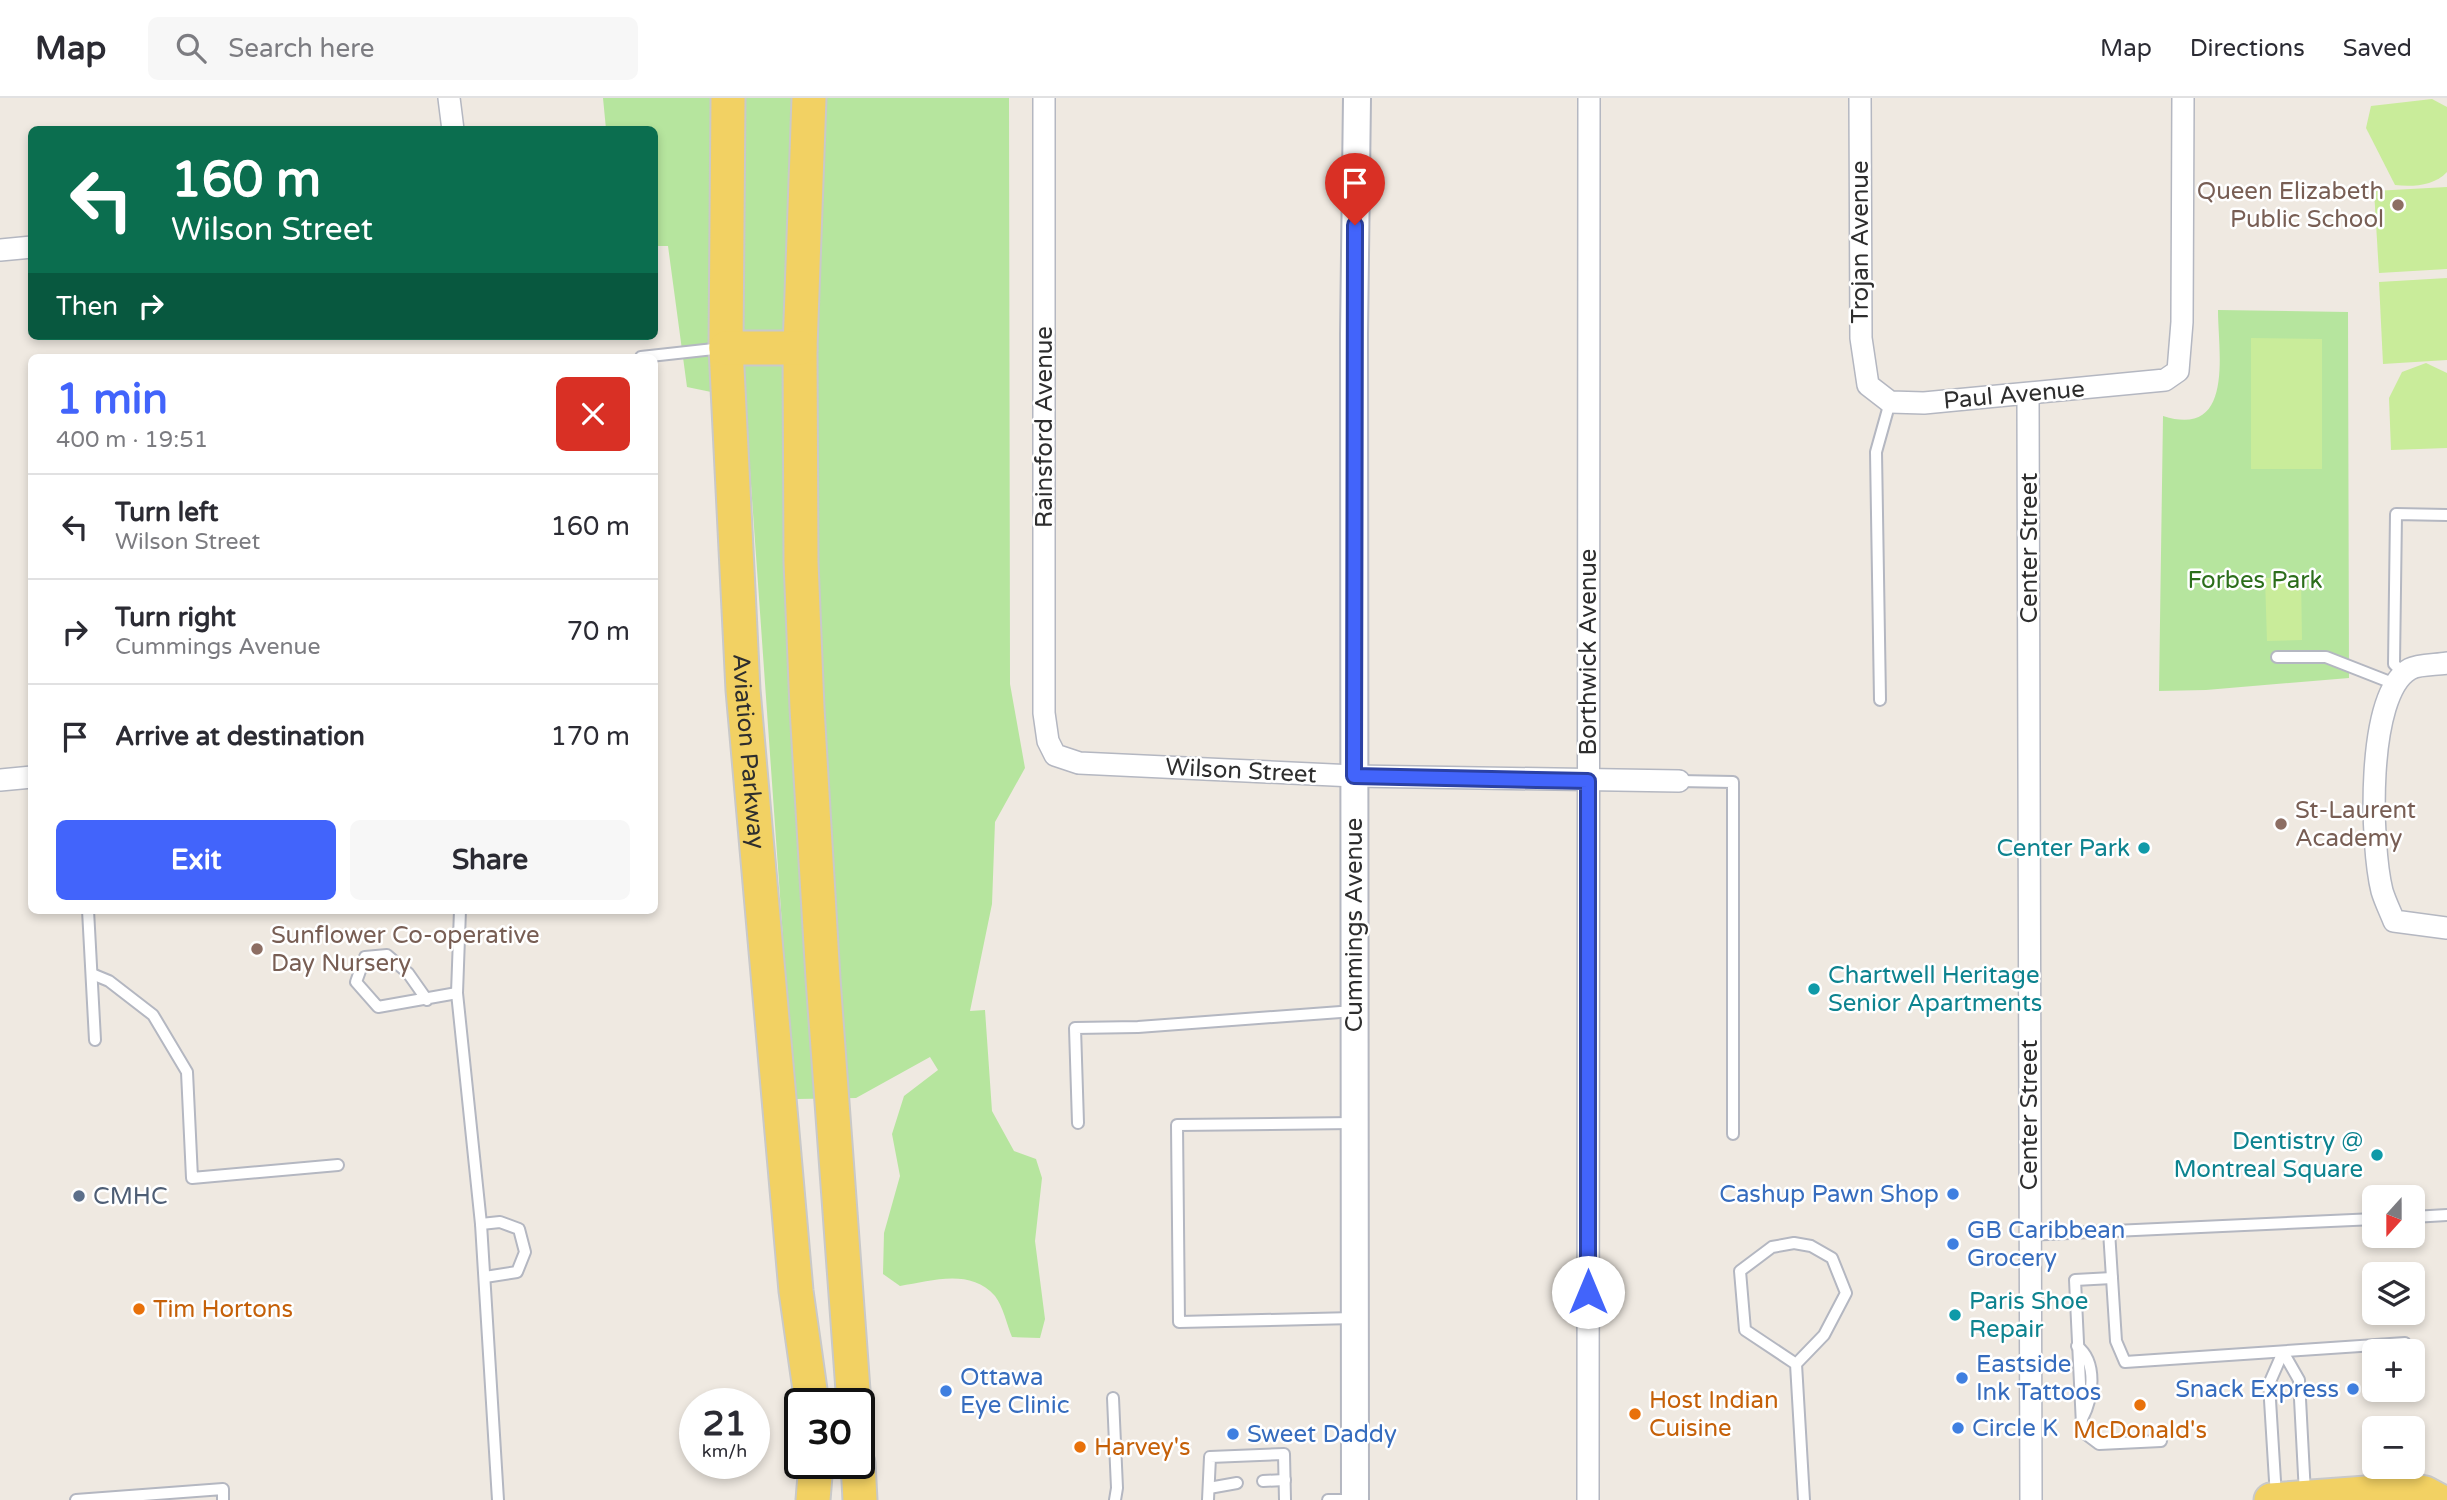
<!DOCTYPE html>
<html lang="en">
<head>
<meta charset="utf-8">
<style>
	:root { --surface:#fff; --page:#f7f7f7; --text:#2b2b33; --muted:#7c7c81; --line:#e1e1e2; --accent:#4264fb }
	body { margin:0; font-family:"Varela Round",sans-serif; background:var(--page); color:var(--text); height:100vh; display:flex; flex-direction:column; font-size:26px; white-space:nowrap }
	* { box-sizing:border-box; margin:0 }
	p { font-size:23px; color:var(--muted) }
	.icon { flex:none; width:38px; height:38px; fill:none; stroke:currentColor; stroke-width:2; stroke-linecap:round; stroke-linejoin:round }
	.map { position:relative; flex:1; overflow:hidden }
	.details { position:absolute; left:28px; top:256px; width:630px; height:560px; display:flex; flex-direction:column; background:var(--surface); border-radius:10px; box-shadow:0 4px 10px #0003 }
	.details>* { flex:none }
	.guide { position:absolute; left:28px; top:28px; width:630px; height:214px; border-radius:10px; box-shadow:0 4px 10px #0003; background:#0b6e4f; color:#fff; overflow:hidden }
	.needle { width:46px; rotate:201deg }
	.controls { position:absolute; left:2362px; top:1087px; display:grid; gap:14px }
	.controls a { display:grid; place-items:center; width:63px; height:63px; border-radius:10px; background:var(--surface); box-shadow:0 4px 10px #0003; font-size:35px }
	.speed { position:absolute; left:679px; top:1290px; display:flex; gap:14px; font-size:35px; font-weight:700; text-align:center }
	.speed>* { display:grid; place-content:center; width:91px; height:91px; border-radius:50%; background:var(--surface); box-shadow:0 4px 10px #0003; line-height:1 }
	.speed small { font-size:18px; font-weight:400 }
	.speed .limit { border:4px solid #111; border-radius:10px; background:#fff; color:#111 }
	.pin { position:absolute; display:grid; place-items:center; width:60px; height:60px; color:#fff; margin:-72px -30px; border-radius:50% 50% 50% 0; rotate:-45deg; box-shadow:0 0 7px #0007 }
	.pin .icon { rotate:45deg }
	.me { position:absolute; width:77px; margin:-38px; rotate:0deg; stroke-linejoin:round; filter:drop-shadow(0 0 5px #0008) }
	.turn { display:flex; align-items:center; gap:24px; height:147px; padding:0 28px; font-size:32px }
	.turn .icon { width:91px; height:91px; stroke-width:2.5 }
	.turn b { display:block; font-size:49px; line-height:60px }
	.then { display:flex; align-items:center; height:66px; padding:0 28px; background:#0003; gap:14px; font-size:26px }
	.round { display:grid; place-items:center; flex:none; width:74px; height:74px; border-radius:10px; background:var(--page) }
	.overview { display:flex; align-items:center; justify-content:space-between; height:119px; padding:0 28px }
	h1 { font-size:42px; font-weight:800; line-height:52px; color:var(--accent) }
	.action { display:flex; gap:14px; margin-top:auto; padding:14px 28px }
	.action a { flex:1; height:80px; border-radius:10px; background:var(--accent); color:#fff; font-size:28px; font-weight:800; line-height:80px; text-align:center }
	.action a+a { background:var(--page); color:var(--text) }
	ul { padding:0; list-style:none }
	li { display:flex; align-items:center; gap:21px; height:105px; padding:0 28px; border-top:2px solid var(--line) }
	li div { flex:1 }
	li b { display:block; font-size:26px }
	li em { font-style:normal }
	header { display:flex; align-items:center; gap:42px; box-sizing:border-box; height:98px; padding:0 35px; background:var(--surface); border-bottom:2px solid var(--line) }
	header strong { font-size:33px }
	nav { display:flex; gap:38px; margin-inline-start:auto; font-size:24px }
	.search { width:490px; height:63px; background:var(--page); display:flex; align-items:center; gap:18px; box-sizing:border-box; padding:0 24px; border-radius:10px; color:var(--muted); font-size:26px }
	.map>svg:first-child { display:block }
	.green { fill:#b6e59e }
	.pitch { fill:#c9ec9a }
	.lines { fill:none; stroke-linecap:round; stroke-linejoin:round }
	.service-casing { stroke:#b4b7c1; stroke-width:14 }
	.minor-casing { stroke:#b4b7c1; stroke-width:24 }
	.tertiary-casing { stroke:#b4b7c1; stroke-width:30 }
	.primary-casing { stroke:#c9c9c9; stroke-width:37 }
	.service { stroke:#fff; stroke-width:10 }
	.minor { stroke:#fff; stroke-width:21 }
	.tertiary { stroke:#fff; stroke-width:26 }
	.primary { stroke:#f2d163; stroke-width:33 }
	.route-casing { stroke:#2b41a3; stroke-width:18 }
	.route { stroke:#4264fb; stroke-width:12 }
	.education-dot { fill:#8d6e63; stroke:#fff; stroke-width:2.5 }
	.culture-dot { fill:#0f9aa8; stroke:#fff; stroke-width:2.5 }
	.shop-dot { fill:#3f7fe0; stroke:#fff; stroke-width:2.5 }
	.service-dot { fill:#5c6f8a; stroke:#fff; stroke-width:2.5 }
	.food-dot { fill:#e8710a; stroke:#fff; stroke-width:2.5 }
	.labels { text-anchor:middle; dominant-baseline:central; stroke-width:5; stroke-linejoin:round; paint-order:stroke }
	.education-label { font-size:24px; fill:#785e54; stroke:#fff; text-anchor:start }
	.street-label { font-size:24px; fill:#2e2e2e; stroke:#fff }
	.park-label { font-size:24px; fill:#2c6e1b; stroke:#fff }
	.culture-label { font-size:24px; fill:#0d838f; stroke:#fff; text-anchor:end }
	.shop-label { font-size:24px; fill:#366cbe; stroke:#fff; text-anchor:start }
	.service-label { font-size:24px; fill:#4e5e75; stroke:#fff; text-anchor:start }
	.food-label { font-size:24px; fill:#c56008; stroke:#fff; text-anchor:start }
</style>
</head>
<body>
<header>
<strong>Map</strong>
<div class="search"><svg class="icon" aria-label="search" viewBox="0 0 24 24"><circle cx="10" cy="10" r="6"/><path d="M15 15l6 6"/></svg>Search here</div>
<nav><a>Map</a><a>Directions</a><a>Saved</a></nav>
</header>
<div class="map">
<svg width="2447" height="1402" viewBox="0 0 2447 1402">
	<rect width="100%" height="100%" fill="#efe9e1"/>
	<g class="green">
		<path d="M 603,0 L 1009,0 L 1010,586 L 1025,670 L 995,724 L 992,806 L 970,913 L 985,912 L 992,1013 L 1014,1053 L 1036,1061 L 1042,1080 L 1035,1143 L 1045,1221 L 1040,1240 L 1012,1239 C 1007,1227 1003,1208 995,1198 C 970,1170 932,1183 900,1188 L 883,1176 L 884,1135 L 900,1078 L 892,1036 L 904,998 L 938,972 L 930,959 L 856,1000 L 797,1001 L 788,912 L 745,301 L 687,289 L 668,148 L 655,148 L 654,32 L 606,31 Z"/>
		<path d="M 2218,212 L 2348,214 L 2349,580 L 2206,592 L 2159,593 L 2163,318 C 2235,341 2218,254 2218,212 Z"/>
	</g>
	<g class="pitch">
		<path d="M 2432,1 L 2447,9 L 2447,74 C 2434,88 2412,89 2395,87 L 2366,30 L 2371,8 Z"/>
		<path d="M 2447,89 L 2447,171 L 2379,175 L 2374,93 Z"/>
		<path d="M 2447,180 L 2447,262 L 2383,266 L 2379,184 Z"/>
		<path d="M 2251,240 L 2322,241 L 2322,371 L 2251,371 Z"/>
		<path d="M 2426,265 L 2447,275 L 2447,350 L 2391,352 L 2389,300 L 2402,274 Z"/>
		<path d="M 2301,479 L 2302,542 L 2267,543 L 2265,480 Z"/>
	</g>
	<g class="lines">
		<g class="service-casing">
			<g id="service">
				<path d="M 641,259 L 723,250"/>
				<path d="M 2277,559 L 2326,559 L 2395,586"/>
				<path d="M 2404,576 L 2394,566 L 2396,416 L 2447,417"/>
				<path d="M 1880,602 L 1876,354 L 1890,304"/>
				<path d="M 1679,683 L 1733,684 L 1733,1036"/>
				<path d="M 88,812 L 95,942"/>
				<path d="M 460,812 L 457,895 L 481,1126 L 498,1402"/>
				<path d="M 92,876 L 109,883 L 153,917 L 187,974 L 192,1080 L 338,1067"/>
				<path d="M 427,902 L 408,875 L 387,857 L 365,859 L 356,884 L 378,909 L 457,895"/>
				<path d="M 1078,1025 L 1075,930 L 1138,929 L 1354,913"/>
				<path d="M 2413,1119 L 2447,1117"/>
				<path d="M 481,1126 L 500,1124 L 519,1131 L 525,1154 L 517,1174 L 485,1179"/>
				<path d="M 2109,1133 L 2116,1243 L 2125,1264 L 2405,1245"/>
				<path d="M 2029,1137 L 2375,1121"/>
				<path d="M 2112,1180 L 2075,1182 L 2082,1327 L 2087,1337 L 2099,1346 L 2161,1343"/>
				<path d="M 1354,1220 L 1179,1224 L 1177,1027 L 1354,1025"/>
				<path d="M 2077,1248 C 2098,1264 2093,1300 2082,1321"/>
				<path d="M 2283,1254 L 2299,1282 L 2305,1396"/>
				<path d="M 1796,1266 L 1745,1232 L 1740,1173 L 1772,1149 L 1794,1145 L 1811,1148 L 1832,1160 L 1846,1195 L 1824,1237 L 1796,1266 L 1804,1402"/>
				<path d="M 1113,1300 L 1117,1390 L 1115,1402"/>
				<path d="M 1263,1383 L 1285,1382"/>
				<path d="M 1209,1390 L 1237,1385"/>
				<path d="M 2276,1399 L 2269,1286 L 2283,1254"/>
				<path d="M 76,1402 L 223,1391 L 223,1402"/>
				<path d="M 1208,1402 L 1210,1359 L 1284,1356 L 1285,1402"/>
				<path d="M 1328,1402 L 1349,1402"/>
			</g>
		</g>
		<g class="minor-casing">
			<g id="minor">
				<path d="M 449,0 L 453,32"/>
				<path d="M 1044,0 L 1044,615 L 1048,643 L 1055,657 L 1079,665 L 1354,678 L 1679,683"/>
				<path d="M 1860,0 L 1861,240 L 1868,287 L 1890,304 L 1924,305 L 2165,282 L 2178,273 L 2182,224 L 2183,0"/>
				<path d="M 0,152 L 32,149"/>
				<path d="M 2028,297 L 2031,1402"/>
				<path d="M 2447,565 C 2437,567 2419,566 2410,571 C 2365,596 2371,749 2382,793 C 2385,803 2390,813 2394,823 L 2447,830"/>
				<path d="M 0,682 L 32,679"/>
				<path d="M 1588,1402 L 1589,0"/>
			</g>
		</g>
		<g class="tertiary-casing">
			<path id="tertiary" d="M 1355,1402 L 1354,236 L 1357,0"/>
		</g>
		<g class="primary-casing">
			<g id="primary">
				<path id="s1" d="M 728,0 L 726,250 L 743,592 L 796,1193 L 812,1306"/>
				<path d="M 809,0 L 800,250 L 801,464 L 807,610 L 823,881 L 854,1306"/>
				<path d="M 726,250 L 800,250"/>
				<path d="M 858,1365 L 860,1402"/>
				<path d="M 813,1402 L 816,1365"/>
				<path d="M 2271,1402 L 2408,1392 L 2425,1395 L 2438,1402"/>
			</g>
		</g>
		<use href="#service" class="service"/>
		<use href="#minor" class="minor"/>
		<use href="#tertiary" class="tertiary"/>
		<use href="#primary" class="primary"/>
	</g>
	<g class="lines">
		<g class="route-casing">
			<path id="route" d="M 1355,127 L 1354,678 L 1588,683 L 1588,1194"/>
		</g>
		<use href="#route" class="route"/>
	</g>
	<g class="education-dot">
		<circle cx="2398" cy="107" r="7"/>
		<circle cx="2281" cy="726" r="7"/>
		<circle cx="257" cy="851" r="7"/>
	</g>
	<g class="culture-dot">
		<circle cx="2144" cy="750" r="7"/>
		<circle cx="1814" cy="891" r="7"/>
		<circle cx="2377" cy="1057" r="7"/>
		<circle cx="1955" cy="1217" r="7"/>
	</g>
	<g class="shop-dot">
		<circle cx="1953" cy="1096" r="7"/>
		<circle cx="1953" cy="1146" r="7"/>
		<circle cx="1962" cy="1280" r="7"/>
		<circle cx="2353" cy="1291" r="7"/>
		<circle cx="946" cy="1293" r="7"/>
		<circle cx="1958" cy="1330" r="7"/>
		<circle cx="1233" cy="1336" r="7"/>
	</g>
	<circle class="service-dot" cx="79" cy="1098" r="7"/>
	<g class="food-dot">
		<circle cx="139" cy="1211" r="7"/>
		<circle cx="2140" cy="1307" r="7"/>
		<circle cx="1635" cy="1316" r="7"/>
		<circle cx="1080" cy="1349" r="7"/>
	</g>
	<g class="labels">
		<g class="education-label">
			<text x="2384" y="93" text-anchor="end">Queen Elizabeth<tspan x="2384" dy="28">Public School</tspan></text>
			<text x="2295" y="712">St-Laurent<tspan x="2295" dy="28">Academy</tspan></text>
			<text x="271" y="837">Sunflower Co-operative<tspan x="271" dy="28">Day Nursery</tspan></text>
		</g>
		<g class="street-label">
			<text transform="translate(1860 144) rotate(-90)">Trojan Avenue</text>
			<text transform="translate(2014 297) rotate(-5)">Paul Avenue</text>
			<text transform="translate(1044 329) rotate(-90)">Rainsford Avenue</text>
			<text transform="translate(2029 450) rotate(-90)">Center Street</text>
			<text transform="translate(1588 554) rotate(-90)">Borthwick Avenue</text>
			<text stroke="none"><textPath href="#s1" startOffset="654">Aviation Parkway</textPath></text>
			<text transform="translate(1241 673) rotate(3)">Wilson Street</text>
			<text transform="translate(1354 827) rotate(-90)">Cummings Avenue</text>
			<text transform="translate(2029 1017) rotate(-90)">Center Street</text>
		</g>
		<g class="park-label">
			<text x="2255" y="482">Forbes Park</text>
		</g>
		<g class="culture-label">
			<text x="2130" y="750">Center Park</text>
			<text x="1828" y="877" text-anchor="start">Chartwell Heritage<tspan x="1828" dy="28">Senior Apartments</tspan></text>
			<text x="2363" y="1043">Dentistry @<tspan x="2363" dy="28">Montreal Square</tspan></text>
			<text x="1969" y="1203" text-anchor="start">Paris Shoe<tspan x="1969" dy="28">Repair</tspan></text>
		</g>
		<g class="shop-label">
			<text x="1939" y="1096" text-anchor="end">Cashup Pawn Shop</text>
			<text x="1967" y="1132">GB Caribbean<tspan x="1967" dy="28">Grocery</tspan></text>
			<text x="1976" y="1266">Eastside<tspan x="1976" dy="28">Ink Tattoos</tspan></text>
			<text x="960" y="1279">Ottawa<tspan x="960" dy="28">Eye Clinic</tspan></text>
			<text x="2339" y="1291" text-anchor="end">Snack Express</text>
			<text x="1972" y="1330">Circle K</text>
			<text x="1247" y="1336">Sweet Daddy</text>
		</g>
		<g class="service-label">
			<text x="93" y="1098">CMHC</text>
		</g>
		<g class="food-label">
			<text x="153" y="1211">Tim Hortons</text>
			<text x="1649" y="1302">Host Indian<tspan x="1649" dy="28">Cuisine</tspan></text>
			<text x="2140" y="1332" text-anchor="middle">McDonald's</text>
			<text x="1094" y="1349">Harvey's</text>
		</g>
	</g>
</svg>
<div class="controls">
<a><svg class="needle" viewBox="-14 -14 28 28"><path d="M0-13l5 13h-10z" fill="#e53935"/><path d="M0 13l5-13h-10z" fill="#7c7c81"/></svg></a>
<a><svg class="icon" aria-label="layers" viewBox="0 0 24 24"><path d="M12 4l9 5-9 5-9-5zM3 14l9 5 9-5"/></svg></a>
<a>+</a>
<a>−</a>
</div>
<div class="speed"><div>21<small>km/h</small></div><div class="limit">30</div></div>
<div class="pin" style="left:1355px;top:127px;background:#d93025"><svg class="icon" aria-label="arrive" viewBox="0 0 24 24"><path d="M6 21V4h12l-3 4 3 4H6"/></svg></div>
<svg class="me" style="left:1588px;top:1194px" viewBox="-20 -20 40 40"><circle r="19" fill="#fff"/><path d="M0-13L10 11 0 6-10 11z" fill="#4264fb"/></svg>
<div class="guide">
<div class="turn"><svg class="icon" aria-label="left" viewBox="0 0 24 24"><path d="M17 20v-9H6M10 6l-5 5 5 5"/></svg><div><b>160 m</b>Wilson Street</div></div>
<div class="then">Then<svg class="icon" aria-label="right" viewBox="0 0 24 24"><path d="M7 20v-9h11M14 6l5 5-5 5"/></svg></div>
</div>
<section class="details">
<div class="overview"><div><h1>1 min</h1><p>400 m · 19:51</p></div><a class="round" style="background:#d93025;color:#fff"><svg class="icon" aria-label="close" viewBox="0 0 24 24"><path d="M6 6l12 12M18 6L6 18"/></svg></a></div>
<ul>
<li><svg class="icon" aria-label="left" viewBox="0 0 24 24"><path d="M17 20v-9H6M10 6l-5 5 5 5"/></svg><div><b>Turn left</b><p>Wilson Street</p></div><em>160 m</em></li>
<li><svg class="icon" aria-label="right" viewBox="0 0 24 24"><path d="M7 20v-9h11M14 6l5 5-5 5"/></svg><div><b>Turn right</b><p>Cummings Avenue</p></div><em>70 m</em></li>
<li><svg class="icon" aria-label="arrive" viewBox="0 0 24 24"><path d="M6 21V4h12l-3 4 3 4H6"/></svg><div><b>Arrive at destination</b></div><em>170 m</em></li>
</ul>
<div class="action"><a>Exit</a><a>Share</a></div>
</section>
</div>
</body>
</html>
